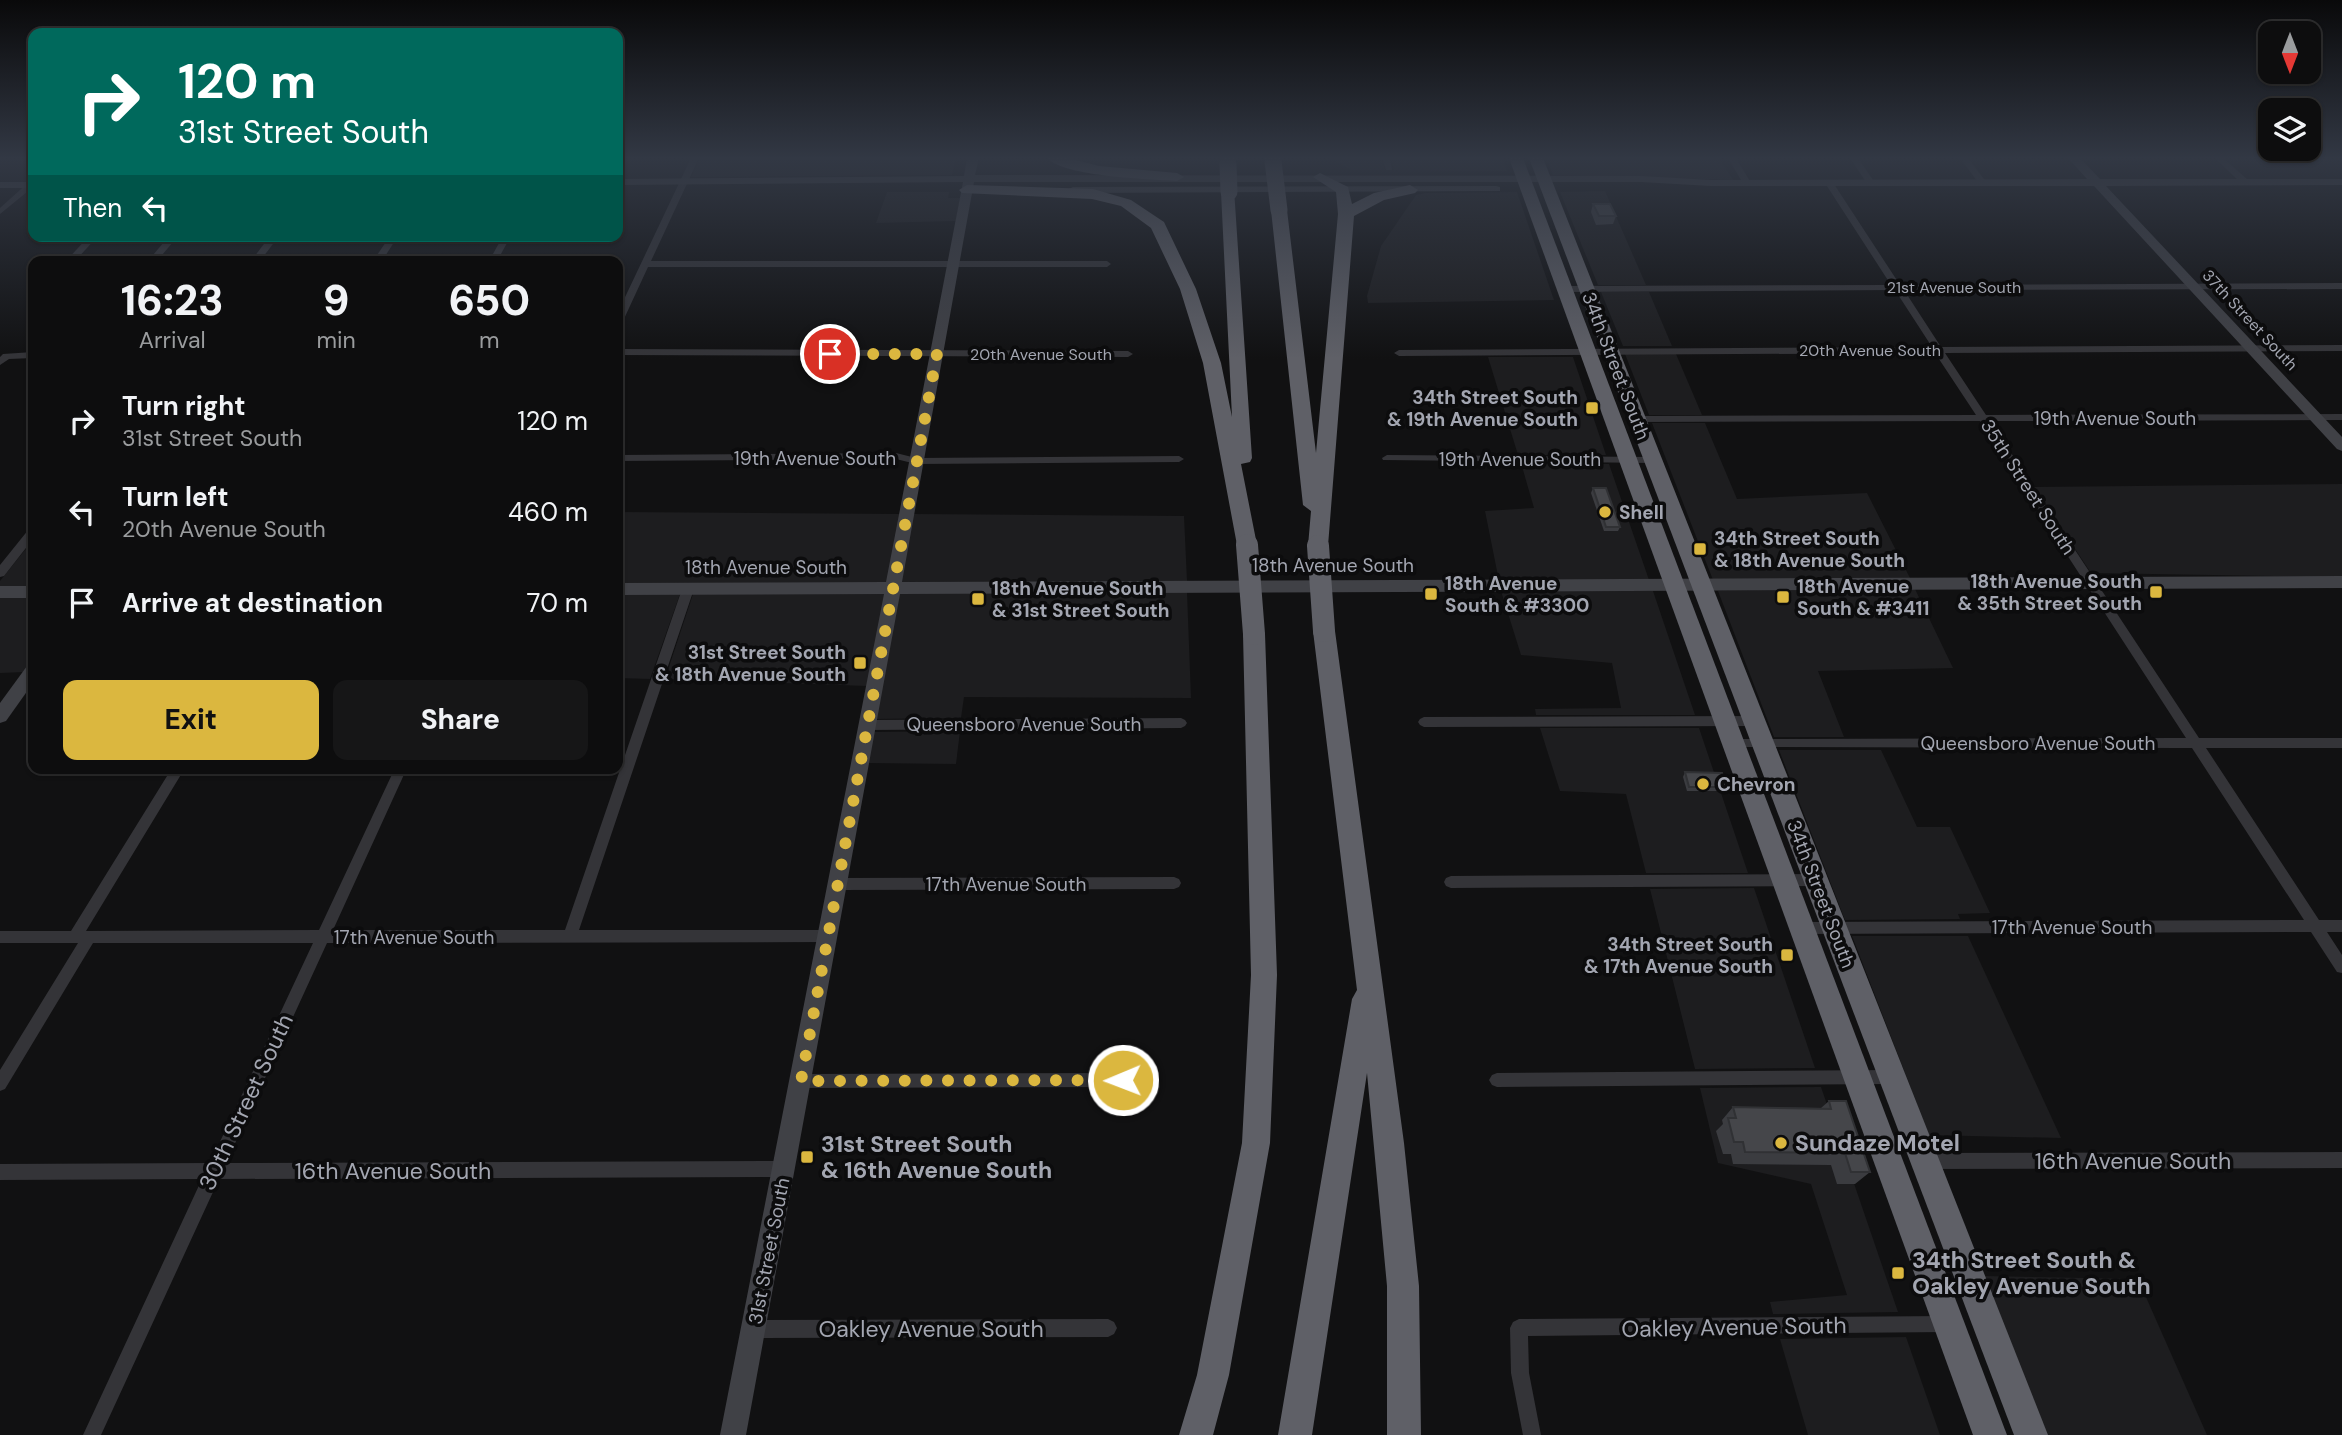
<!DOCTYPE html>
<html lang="en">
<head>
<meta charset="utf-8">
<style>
	:root { --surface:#0d0d0e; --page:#161617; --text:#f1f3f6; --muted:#9a9c9e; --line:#2d2d2e; --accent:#dbb73f }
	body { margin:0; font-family:"DM Sans",sans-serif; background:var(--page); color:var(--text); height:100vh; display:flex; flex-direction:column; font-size:26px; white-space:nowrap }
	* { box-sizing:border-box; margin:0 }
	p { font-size:23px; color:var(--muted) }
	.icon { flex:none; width:38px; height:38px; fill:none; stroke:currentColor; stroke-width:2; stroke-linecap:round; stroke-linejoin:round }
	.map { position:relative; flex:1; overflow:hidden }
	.sheet { position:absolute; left:28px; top:256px; width:595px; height:518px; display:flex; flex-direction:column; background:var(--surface); border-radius:14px; box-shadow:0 2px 5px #0004,0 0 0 2px var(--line) }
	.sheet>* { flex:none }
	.top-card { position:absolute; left:28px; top:28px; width:595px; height:214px; border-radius:14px; box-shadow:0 2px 5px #0004,0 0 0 2px var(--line); background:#00695c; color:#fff; overflow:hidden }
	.needle { width:46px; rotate:180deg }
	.tools { position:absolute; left:2258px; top:21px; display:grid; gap:14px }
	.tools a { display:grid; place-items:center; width:63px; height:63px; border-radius:14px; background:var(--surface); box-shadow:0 2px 5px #0004,0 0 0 2px var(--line); font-size:35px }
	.pin { position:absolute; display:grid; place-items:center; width:60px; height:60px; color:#fff; margin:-30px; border:4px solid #fff; border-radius:50%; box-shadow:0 2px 7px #0007 }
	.me { position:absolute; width:77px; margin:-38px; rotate:269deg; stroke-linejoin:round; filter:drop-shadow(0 0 5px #0008) }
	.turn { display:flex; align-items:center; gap:24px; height:147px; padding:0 35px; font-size:32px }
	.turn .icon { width:91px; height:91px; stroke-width:2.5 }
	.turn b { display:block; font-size:49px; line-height:60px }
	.then { display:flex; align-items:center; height:66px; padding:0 35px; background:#0003; gap:14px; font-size:26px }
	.eta { display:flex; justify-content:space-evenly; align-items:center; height:119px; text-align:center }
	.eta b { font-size:42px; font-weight:800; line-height:49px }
	.cta { display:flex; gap:14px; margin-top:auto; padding:14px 35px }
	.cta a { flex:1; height:80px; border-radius:14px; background:var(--accent); color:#111; font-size:28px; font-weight:800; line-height:80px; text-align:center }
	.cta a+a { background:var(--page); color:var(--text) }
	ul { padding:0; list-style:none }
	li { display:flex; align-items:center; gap:21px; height:91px; padding:0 35px }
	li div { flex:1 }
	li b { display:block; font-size:26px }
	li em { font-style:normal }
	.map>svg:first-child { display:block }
	.built { fill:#1d1d1f }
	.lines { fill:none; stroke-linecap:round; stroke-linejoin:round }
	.street { fill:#343438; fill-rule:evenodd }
	.secondary { fill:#404146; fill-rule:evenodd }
	.highway { fill:#5f6067; fill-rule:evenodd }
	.highway-bridge-far1 { stroke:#5f6067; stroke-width:17 }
	.highway-bridge { stroke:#5f6067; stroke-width:22 }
	.wall { fill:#3b3c40 }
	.building { fill:#45464a; stroke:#303134; stroke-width:2 }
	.route { stroke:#dbb73f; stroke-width:12; stroke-dasharray:0 21.6 }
	.poi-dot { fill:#dbb73f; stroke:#0c0c0d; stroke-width:2.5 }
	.labels { text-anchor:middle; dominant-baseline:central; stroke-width:7; stroke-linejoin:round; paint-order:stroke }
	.far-street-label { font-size:16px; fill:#a3a6b1; stroke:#0c0c0d }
	.street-label { font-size:19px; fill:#a3a6b1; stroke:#0c0c0d }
	.poi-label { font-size:19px; font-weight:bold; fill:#a3a6b1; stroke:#0c0c0d; text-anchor:start }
	.near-street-label { font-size:23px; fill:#a3a6b1; stroke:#0c0c0d }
	.near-poi-label { font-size:23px; font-weight:bold; fill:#a3a6b1; stroke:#0c0c0d; text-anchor:start }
</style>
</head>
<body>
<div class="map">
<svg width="2342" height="1435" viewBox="0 0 2342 1435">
	<rect width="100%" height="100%" fill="#111112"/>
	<g class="built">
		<path d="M 700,158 L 956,158 L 952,175 L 691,177 Z"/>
		<path d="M 1330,158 L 1382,158 L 1385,170 L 1351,170 Z"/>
		<path d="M 1391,158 L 1503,158 L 1507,171 L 1394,170 Z"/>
		<path d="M 1546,158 L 1719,158 L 1733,180 L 1553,175 Z"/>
		<path d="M 1605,191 L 1646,285 L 1598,285 L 1560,192 Z"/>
		<path d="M 887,192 L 949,192 L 948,198 L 960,198 L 956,221 L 876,223 Z"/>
		<path d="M 1517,192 L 1554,300 L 1368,303 L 1367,296 L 1381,246 L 1416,195 L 1426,193 Z"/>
		<path d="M 1601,292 L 1649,292 L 1672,346 L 1623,346 Z"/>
		<path d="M 1625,354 L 1676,354 L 1702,415 L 1649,415 Z"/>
		<path d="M 1488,357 L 1573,357 L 1606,455 L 1518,455 Z"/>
		<path d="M 1652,423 L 1705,423 L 1737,499 L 1867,493 L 1910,578 L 1713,580 Z"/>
		<path d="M 1521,463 L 1609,464 L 1649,580 L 1499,581 L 1485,511 L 1534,508 Z"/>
		<path d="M 2342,484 L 2342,577 L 2091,573 L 2034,487 Z"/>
		<path d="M 618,512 L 900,514 L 887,582 L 618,584 Z"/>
		<path d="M 913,514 L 1184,516 L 1187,581 L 901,582 Z"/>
		<path d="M 33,540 L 33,587 L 0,587 L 0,581 Z"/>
		<path d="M 1915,589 L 1953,668 L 1818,671 L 1844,737 L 1774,737 L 1718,591 Z"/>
		<path d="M 1501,591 L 1653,591 L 1695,715 L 1536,715 L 1535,709 L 1621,708 L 1612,663 L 1521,655 Z"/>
		<path d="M 1187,592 L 1191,698 L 964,697 L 961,718 L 875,719 L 899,593 Z"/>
		<path d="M 885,593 L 867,686 L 665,679 L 693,594 Z"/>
		<path d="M 680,594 L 650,679 L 618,678 L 618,595 Z"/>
		<path d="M 0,598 L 33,598 L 33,662 L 25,672 L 0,673 Z"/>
		<path d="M 1540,728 L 1699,728 L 1748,873 L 1646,873 L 1626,794 L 1560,791 Z"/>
		<path d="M 960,731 L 956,764 L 867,763 L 873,732 Z"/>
		<path d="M 1779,750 L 1881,750 L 1917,827 L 1950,827 L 1990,913 L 1958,914 L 1960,919 L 1845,920 Z"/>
		<path d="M 1754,888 L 1815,1068 L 1695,1069 L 1650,889 Z"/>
		<path d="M 1852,936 L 1968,936 L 2061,1138 L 1929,1135 Z"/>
		<path d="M 1821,1087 L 1898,1312 L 1773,1314 L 1770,1302 L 1847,1295 L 1811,1184 L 1718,1163 L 1700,1088 Z"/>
		<path d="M 1984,1276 L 2138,1279 L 2207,1435 L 2046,1435 Z"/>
		<path d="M 1906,1337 L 1940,1435 L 1808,1435 L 1780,1339 Z"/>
	</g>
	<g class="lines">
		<g class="street">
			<path d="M 691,158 L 699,158 L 651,261 L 1107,261 L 1111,264 L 1107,267 L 648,267 L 623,321 L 618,324 L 618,312 Z"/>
			<path d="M 1382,158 L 1390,158 L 1392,170 L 1386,170 Z"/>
			<path d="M 1728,158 L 1736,158 L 1751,183 L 1750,185 L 1744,185 Z"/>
			<path d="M 1850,158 L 1858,158 L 1875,183 L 1874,185 L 1868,185 Z"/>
			<path d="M 1960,158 L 1968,158 L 1987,183 L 1986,185 L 1980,185 Z"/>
			<path d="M 2215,158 L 2223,158 L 2248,180 L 2248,184 L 2242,184 Z"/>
			<path d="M 30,181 L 33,181 L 33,187 L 0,214 L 0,208 Z"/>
			<path d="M 1826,181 L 1832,181 L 1900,285 L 2342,283 L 2342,289 L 1904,290 L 1941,347 L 2342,345 L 2342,351 L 1945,353 L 1986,415 L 2342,414 L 2342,420 L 1990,421 L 2199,738 L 2342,738 L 2342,748 L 2206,748 L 2319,920 L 2342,920 L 2342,932 L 2327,932 L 2342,955 L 2342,973 L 2337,972 L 2311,932 L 1802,934 L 1797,932 L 1795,928 L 1797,924 L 1802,922 L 2304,920 L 2192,748 L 1731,747 L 1729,744 L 1731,741 L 1735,739 L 2186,738 L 1980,421 L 1636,422 L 1631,419 L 1636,416 L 1976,415 L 1935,353 L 1399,356 L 1394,353 L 1399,350 L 1932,347 L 1895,290 L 1566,292 L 1562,289 L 1566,286 L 1891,285 L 1825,183 Z"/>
			<path d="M 89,236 L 98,236 L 75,261 L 66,261 Z"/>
			<path d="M 169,236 L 178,236 L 157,261 L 148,261 Z"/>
			<path d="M 270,236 L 279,236 L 260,261 L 251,261 Z"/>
			<path d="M 390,236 L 398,236 L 382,261 L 373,261 Z"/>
			<path d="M 503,236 L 511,236 L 497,261 L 489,261 Z"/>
			<path d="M 618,349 L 1128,351 L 1133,354 L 1128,357 L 618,355 Z"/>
			<path d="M 33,352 L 33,358 L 9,359 L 0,365 L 0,357 L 3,354 Z"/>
			<path d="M 896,453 L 916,458 L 1179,456 L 1184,459 L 1179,462 L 916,464 L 896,459 L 618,461 L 618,455 Z"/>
			<path d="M 1387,455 L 1652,457 L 1657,460 L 1652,463 L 1383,460 L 1382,458 Z"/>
			<path d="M 33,528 L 33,539 L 4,576 L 0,577 L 0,565 L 29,529 Z"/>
			<path d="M 688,585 L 694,589 L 579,930 L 827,930 L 832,932 L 834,936 L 832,940 L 827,942 L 327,943 L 226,1163 L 785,1161 L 791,1163 L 793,1169 L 791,1175 L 785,1177 L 219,1179 L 101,1435 L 83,1435 L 202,1179 L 0,1180 L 0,1164 L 210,1163 L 313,943 L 93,943 L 5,1089 L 0,1091 L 0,1070 L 78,943 L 0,943 L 0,931 L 71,931 L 172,768 L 185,768 L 86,931 L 319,930 L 395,768 L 407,768 L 333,930 L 565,930 L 682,589 Z"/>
			<path d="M 1754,716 L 1758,718 L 1760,721 L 1758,724 L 1754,726 L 1424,727 L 1420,725 L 1418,722 L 1420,719 L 1424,717 Z"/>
			<path d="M 1181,718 L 1185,720 L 1187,723 L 1185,726 L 1181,728 L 867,730 L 863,728 L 861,725 L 863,722 L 867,720 Z"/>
			<path d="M 1815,874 L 1820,876 L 1822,880 L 1820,884 L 1815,886 L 1451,888 L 1446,886 L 1444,882 L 1446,878 L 1451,876 Z"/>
			<path d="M 1174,877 L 1179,879 L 1181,883 L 1179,887 L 1174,889 L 838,890 L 833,888 L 831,884 L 833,880 L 838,878 Z"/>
			<path d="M 1892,1070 L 1897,1072 L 1900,1077 L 1897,1082 L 1892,1084 L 1497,1087 L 1492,1085 L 1489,1080 L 1492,1075 L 1497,1073 Z"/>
			<path d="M 1123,1073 L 1128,1075 L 1131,1080 L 1128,1085 L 1123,1087 L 801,1088 L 796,1086 L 793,1081 L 796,1076 L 801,1074 Z"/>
			<path d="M 2342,1152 L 2342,1168 L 1925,1169 L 1919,1167 L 1917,1161 L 1919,1155 L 1925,1153 Z"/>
			<path d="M 1948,1316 L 1954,1318 L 1956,1324 L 1954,1330 L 1948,1332 L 1528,1336 L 1529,1373 L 1541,1435 L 1523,1435 L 1511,1373 L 1510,1328 L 1513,1322 L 1519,1319 Z"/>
			<path d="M 1108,1319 L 1114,1322 L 1117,1328 L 1114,1334 L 1108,1337 L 753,1338 L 747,1335 L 744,1329 L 747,1323 L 753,1320 Z"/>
		</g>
		<g class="secondary">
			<path d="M 967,158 L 979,158 L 975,175 L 1641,176 L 1711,180 L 2087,179 L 2068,158 L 2080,158 L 2100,179 L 2342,179 L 2342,185 L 2106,186 L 2342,437 L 2342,451 L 2337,449 L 2094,186 L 1711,186 L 1641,182 L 974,182 L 902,582 L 2342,576 L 2342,588 L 900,594 L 746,1435 L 720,1435 L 884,594 L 618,595 L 618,583 L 886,582 L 963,182 L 618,185 L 618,179 L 964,176 Z"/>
			<rect x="0" y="182" width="33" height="6"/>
			<path d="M 1496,186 L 1500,187 L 1500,191 L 1073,193 L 1067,190 L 1073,187 Z"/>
			<rect x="0" y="586" width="33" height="12"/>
			<path d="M 33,665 L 33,683 L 6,721 L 0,723 L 0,703 L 27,666 Z"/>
		</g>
		<g class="highway">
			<path d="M 1047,158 L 1068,158 L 1099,166 L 1177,173 L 1184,177 L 1177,181 C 1149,179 1065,177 1047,158 Z"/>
			<path d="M 1509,158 L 1523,158 L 2007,1435 L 1973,1435 Z"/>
			<path d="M 1529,158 L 1543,158 L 2048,1435 L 2014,1435 Z"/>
			<path d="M 1320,173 L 1348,187 L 1352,204 L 1374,193 L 1410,185 L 1418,190 L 1415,193 L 1384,200 L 1354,216 L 1328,546 L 1325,551 L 1311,551 L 1308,546 L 1311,511 L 1303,505 L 1271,210 L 1279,205 L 1287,210 L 1316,453 L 1338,214 L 1336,192 L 1313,177 Z"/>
			<path d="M 967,185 L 1093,189 L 1131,200 L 1164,222 L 1196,289 L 1221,363 L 1232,417 L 1221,192 L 1229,187 L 1234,189 L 1252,458 L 1250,462 L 1241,464 L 1257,545 L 1254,550 L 1240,550 L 1237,545 L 1203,363 L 1180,289 L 1151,228 L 1121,206 L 1092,199 L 962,193 L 959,190 Z"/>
			<path d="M 1324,623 L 1332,625 L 1335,631 L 1404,1143 L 1419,1286 L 1421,1435 L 1387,1435 L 1387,1286 L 1367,1073 L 1312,1435 L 1278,1435 L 1352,999 L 1357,990 L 1313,631 L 1316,625 Z"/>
			<path d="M 1254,626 L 1262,628 L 1265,634 L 1277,975 L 1270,1143 L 1229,1375 L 1213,1435 L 1179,1435 L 1197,1375 L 1242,1143 L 1251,975 L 1243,634 L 1246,628 Z"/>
		</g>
		<g class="highway-bridge-far1">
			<path d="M 1273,161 L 1279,210"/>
			<path d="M 1228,164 L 1229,192"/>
		</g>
		<g class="highway-bridge">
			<path d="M 1247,545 L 1254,634"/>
			<path d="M 1318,546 L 1324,631"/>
		</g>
	</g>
	<g class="wall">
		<path d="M 1593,204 L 1616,216 L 1613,224 L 1596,225 L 1591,212 Z"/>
		<path d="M 1593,488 L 1620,527 L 1618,531 L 1604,531 L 1591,493 Z"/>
		<path d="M 1685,772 L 1726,787 L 1724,791 L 1687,791 L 1683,777 Z"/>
		<path d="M 1829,1101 L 1870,1172 L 1855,1184 L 1837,1184 L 1831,1165 L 1733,1164 L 1731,1154 L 1723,1154 L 1716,1131 L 1723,1124 L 1722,1120 L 1733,1107 L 1821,1108 Z"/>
	</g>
	<g class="building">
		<path d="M 1593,204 L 1610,204 L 1616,216 L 1599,216 Z"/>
		<path d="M 1593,488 L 1606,488 L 1620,527 L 1606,527 Z"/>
		<path d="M 1685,772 L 1722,773 L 1726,787 L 1689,787 Z"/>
		<path d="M 1829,1101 L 1846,1101 L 1870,1172 L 1851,1172 L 1845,1153 L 1745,1152 L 1743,1142 L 1734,1142 L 1728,1118 L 1736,1118 L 1733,1107 L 1831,1109 Z"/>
	</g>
	<linearGradient id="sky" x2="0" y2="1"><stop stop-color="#09090a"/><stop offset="0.44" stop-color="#323844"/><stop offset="1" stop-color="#323844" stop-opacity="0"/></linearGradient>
	<rect width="2342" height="359" fill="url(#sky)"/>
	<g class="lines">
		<path class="route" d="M 830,354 L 937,354 L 801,1081 L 1123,1080"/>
	</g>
	<g class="poi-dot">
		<rect x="1585" y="401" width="14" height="14" rx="3.5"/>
		<circle cx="1605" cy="512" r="7"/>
		<rect x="1693" y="542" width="14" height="14" rx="3.5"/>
		<rect x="2149" y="585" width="14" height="14" rx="3.5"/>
		<rect x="1424" y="587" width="14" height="14" rx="3.5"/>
		<rect x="1776" y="590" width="14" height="14" rx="3.5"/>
		<rect x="971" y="592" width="14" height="14" rx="3.5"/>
		<rect x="853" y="656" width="14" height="14" rx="3.5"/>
		<circle cx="1703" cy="784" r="7"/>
		<rect x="1780" y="948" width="14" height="14" rx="3.5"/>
		<circle cx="1781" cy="1143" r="7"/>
		<rect x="800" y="1150" width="14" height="14" rx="3.5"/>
		<rect x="1891" y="1266" width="14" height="14" rx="3.5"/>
	</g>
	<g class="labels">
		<g class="far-street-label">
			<text x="1954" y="287">21st Avenue South</text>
			<text transform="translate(2250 320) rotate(47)">37th Street South</text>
			<text x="1870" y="350">20th Avenue South</text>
			<text x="1041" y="354">20th Avenue South</text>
		</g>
		<g class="street-label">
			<text transform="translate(1616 366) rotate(69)">34th Street South</text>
			<text x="2115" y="418">19th Avenue South</text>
			<text x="815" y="458">19th Avenue South</text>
			<text x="1520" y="459">19th Avenue South</text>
			<text transform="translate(2028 487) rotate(57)">35th Street South</text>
			<text x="1333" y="565">18th Avenue South</text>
			<text x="766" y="567">18th Avenue South</text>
			<text x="1024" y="724">Queensboro Avenue South</text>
			<text x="2038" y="743">Queensboro Avenue South</text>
			<text x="1006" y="884">17th Avenue South</text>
			<text transform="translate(1821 894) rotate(69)">34th Street South</text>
			<text x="2072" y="927">17th Avenue South</text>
			<text x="414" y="937">17th Avenue South</text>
			<text transform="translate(769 1251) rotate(-79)">31st Street South</text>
		</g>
		<g class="poi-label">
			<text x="1578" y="397" text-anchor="end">34th Street South<tspan x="1578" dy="22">&amp; 19th Avenue South</tspan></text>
			<text x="1619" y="512">Shell</text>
			<text x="1714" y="538">34th Street South<tspan x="1714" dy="22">&amp; 18th Avenue South</tspan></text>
			<text x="2142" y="581" text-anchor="end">18th Avenue South<tspan x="2142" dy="22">&amp; 35th Street South</tspan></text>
			<text x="1445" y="583">18th Avenue<tspan x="1445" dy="22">South &amp; #3300</tspan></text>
			<text x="1797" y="586">18th Avenue<tspan x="1797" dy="22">South &amp; #3411</tspan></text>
			<text x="992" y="588">18th Avenue South<tspan x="992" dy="22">&amp; 31st Street South</tspan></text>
			<text x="846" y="652" text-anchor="end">31st Street South<tspan x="846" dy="22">&amp; 18th Avenue South</tspan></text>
			<text x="1717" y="784">Chevron</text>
			<text x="1773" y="944" text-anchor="end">34th Street South<tspan x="1773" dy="22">&amp; 17th Avenue South</tspan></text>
		</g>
		<g class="near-street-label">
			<text transform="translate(246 1102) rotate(-65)">30th Street South</text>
			<text x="2133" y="1161">16th Avenue South</text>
			<text x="393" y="1171">16th Avenue South</text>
			<text transform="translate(1734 1327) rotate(-1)">Oakley Avenue South</text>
			<text x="931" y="1329">Oakley Avenue South</text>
		</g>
		<g class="near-poi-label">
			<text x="1795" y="1143">Sundaze Motel</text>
			<text x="821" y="1144">31st Street South<tspan x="821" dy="26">&amp; 16th Avenue South</tspan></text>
			<text x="1912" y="1260">34th Street South &amp;<tspan x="1912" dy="26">Oakley Avenue South</tspan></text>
		</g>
	</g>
</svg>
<div class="tools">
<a><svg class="needle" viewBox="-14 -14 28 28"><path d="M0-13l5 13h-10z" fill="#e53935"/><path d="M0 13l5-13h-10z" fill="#9a9c9e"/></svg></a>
<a><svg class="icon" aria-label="layers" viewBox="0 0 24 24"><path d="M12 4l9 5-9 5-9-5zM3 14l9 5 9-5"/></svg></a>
</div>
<div class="pin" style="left:830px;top:354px;background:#d93025"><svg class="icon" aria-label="arrive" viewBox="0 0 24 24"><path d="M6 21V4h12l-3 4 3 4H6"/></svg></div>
<svg class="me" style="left:1123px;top:1080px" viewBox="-20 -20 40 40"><circle r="17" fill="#dbb73f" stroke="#fff" stroke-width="3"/><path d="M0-11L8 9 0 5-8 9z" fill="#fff"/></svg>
<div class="top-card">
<div class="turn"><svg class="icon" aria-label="right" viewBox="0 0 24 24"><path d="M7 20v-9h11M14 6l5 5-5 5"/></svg><div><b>120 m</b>31st Street South</div></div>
<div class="then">Then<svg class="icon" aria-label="left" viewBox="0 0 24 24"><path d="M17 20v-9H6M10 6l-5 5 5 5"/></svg></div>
</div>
<section class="sheet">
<div class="eta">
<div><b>16:23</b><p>Arrival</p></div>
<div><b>9</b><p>min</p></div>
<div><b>650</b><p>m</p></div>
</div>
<ul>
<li><svg class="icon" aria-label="right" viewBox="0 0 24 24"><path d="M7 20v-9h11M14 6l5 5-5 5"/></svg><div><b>Turn right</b><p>31st Street South</p></div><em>120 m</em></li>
<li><svg class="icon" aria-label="left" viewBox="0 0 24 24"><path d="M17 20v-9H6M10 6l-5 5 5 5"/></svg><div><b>Turn left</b><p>20th Avenue South</p></div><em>460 m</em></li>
<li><svg class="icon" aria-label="arrive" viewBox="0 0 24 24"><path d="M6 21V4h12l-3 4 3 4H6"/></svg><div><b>Arrive at destination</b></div><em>70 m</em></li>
</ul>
<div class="cta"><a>Exit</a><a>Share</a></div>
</section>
</div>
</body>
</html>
